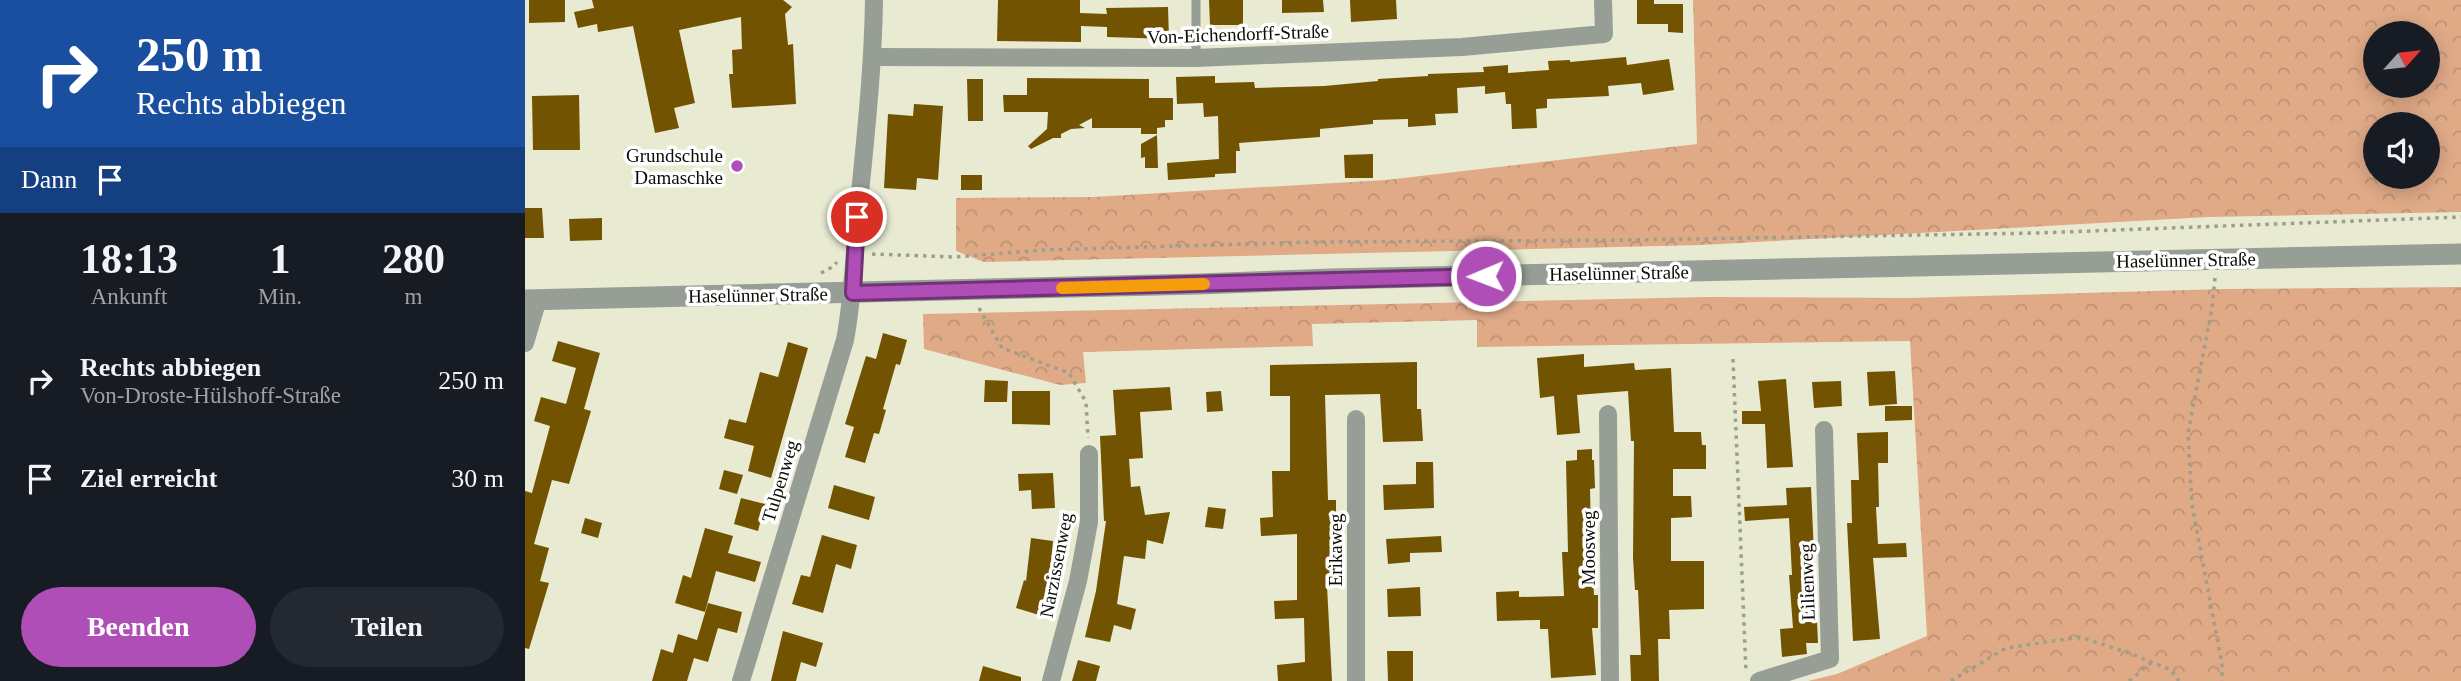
<!DOCTYPE html>
<html lang="de">
<head>
<meta charset="utf-8">
<style>
	:root { --surface:#171b24; --page:#242831; --text:#f1f3f6; --muted:#9ea1a6; --accent:#af4eb6 }
	body { margin:0; font-family:"Times New Roman",serif; background:var(--page); color:var(--text); height:100vh; display:flex; flex-direction:column; font-size:26px; white-space:nowrap }
	* { box-sizing:border-box; margin:0 }
	p { font-size:23px; color:var(--muted) }
	.icon { flex:none; width:38px; height:38px; fill:none; stroke:currentColor; stroke-width:2; stroke-linecap:round; stroke-linejoin:round }
	.map { position:relative; flex:1; overflow:hidden }
	.drawer { display:flex; flex-direction:column; background:var(--surface); width:525px }
	.drawer>* { flex:none }
	.hud { background:#1a4fa0; color:#fff; overflow:hidden }
	.needle { width:46px; rotate:63deg }
	.controls { position:absolute; left:1838px; top:21px; display:grid; gap:14px }
	.controls a { display:grid; place-items:center; width:77px; height:77px; border-radius:50%; background:var(--surface); box-shadow:0 4px 18px #0003; font-size:35px }
	.pin { position:absolute; display:grid; place-items:center; width:60px; height:60px; color:#fff; margin:-30px; border:4px solid #fff; border-radius:50%; box-shadow:0 2px 7px #0007 }
	.me { position:absolute; width:77px; margin:-38px; rotate:269deg; stroke-linejoin:round; filter:drop-shadow(0 0 5px #0008) }
	.turn { display:flex; align-items:center; gap:24px; height:147px; padding:0 21px; font-size:32px }
	.turn .icon { width:91px; height:91px; stroke-width:2.5 }
	.turn b { display:block; font-size:49px; line-height:60px }
	.then { display:flex; align-items:center; height:66px; padding:0 21px; background:#0003; gap:14px; font-size:26px }
	.eta { display:flex; justify-content:space-evenly; align-items:center; height:119px; text-align:center }
	.eta b { font-size:42px; font-weight:700; line-height:49px }
	.button { display:flex; gap:14px; margin-top:auto; padding:14px 21px }
	.button a { flex:1; height:80px; border-radius:42px; background:var(--accent); color:#fff; font-size:28px; font-weight:700; line-height:80px; text-align:center }
	.button a+a { background:var(--page); color:var(--text) }
	ul { padding:0; list-style:none }
	li { display:flex; align-items:center; gap:21px; height:98px; padding:0 21px }
	li div { flex:1 }
	li b { display:block; font-size:26px }
	li em { font-style:normal }
	main { display:flex; flex:1; min-height:0 }
	.map>svg:first-child { display:block }
	.forest { fill:url(#forest-crowns); fill-rule:evenodd }
	.building { fill:#725301 }
	.lines { fill:none; stroke-linecap:round; stroke-linejoin:round }
	.path { stroke:#9d9f8c; stroke-width:3.5; stroke-dasharray:3.5 5; stroke-linecap:butt }
	.service { stroke:#969e96; stroke-width:9 }
	.minor { stroke:#969e96; stroke-width:18 }
	.tertiary { stroke:#969e96; stroke-width:21 }
	.route-casing { stroke:#723376; stroke-width:18 }
	.route { stroke:#af4eb6; stroke-width:12 }
	.slow { stroke:#f59e0b; stroke-width:12 }
	.poi-dot { fill:#af4eb6; stroke:#fff; stroke-width:2.5 }
	.labels { text-anchor:middle; dominant-baseline:central; stroke-width:7; stroke-linejoin:round; paint-order:stroke }
	.street-label { font-size:19px; fill:#0b0c05; stroke:#fff }
	.poi-label { font-size:19px; fill:#0b0c05; stroke:#fff; text-anchor:end }
</style>
</head>
<body>
<main>
<section class="drawer">
<div class="hud">
<div class="turn"><svg class="icon" aria-label="right" viewBox="0 0 24 24"><path d="M7 20v-9h11M14 6l5 5-5 5"/></svg><div><b>250 m</b>Rechts abbiegen</div></div>
<div class="then">Dann<svg class="icon" aria-label="arrive" viewBox="0 0 24 24"><path d="M6 21V4h12l-3 4 3 4H6"/></svg></div>
</div>
<div class="eta">
<div><b>18:13</b><p>Ankunft</p></div>
<div><b>1</b><p>Min.</p></div>
<div><b>280</b><p>m</p></div>
</div>
<ul>
<li><svg class="icon" aria-label="right" viewBox="0 0 24 24"><path d="M7 20v-9h11M14 6l5 5-5 5"/></svg><div><b>Rechts abbiegen</b><p>Von-Droste-Hülshoff-Straße</p></div><em>250 m</em></li>
<li><svg class="icon" aria-label="arrive" viewBox="0 0 24 24"><path d="M6 21V4h12l-3 4 3 4H6"/></svg><div><b>Ziel erreicht</b></div><em>30 m</em></li>
</ul>
<div class="button"><a>Beenden</a><a>Teilen</a></div>
</section>
<div class="map">
<svg width="1936" height="681" viewBox="0 0 1936 681">
	<defs>
		<pattern id="forest-crowns" width="20" height="18" patternUnits="userSpaceOnUse" patternTransform="scale(1.75)"><rect width="20" height="18" fill="#e0aa87"/><path d="M2 6a3 3 0 1 1 6 0M12 15a3 3 0 1 1 6 0" fill="none" stroke="#bf9173"/></pattern>
	</defs>
	<rect width="100%" height="100%" fill="#e8ebd1"/>
	<g class="forest">
		<path d="M 1168,0 L 1936,0 L 1936,212 L 1684,217 L 1176,245 L 459,262 L 431,251 L 431,198 L 568,197 L 861,180 L 1172,144 ZM 1902,33 L 1902,86 L 1850,86 L 1850,33 ZM 1902,124 L 1902,177 L 1850,177 L 1850,124 Z"/>
		<path d="M 1936,287 L 1936,681 L 1283,681 L 1312,674 L 1402,636 L 1385,341 L 952,347 L 952,320 L 787,324 L 788,346 L 558,352 L 561,383 L 535,385 L 399,349 L 398,314 L 1181,297 L 1383,298 L 1698,289 Z"/>
	</g>
	<g class="building">
		<path d="M 4,0 L 40,0 L 40,22 L 4,23 Z"/>
		<path d="M 67,0 L 258,0 L 267,7 L 260,14 L 263,45 L 268,44 L 271,104 L 207,108 L 204,74 L 208,74 L 207,50 L 217,49 L 216,17 L 154,30 L 170,103 L 149,108 L 154,128 L 130,133 L 108,26 L 73,32 L 72,24 L 53,28 L 49,12 L 69,8 Z"/>
		<path d="M 473,0 L 555,0 L 555,13 L 582,14 L 581,8 L 643,7 L 644,39 L 582,37 L 582,27 L 556,26 L 556,42 L 472,41 Z"/>
		<path d="M 684,0 L 718,0 L 718,25 L 685,25 Z"/>
		<path d="M 757,0 L 798,0 L 799,12 L 757,13 Z"/>
		<path d="M 825,0 L 871,0 L 872,19 L 826,22 Z"/>
		<path d="M 1112,0 L 1129,0 L 1129,4 L 1158,4 L 1158,33 L 1143,32 L 1143,24 L 1112,24 Z"/>
		<path d="M 1101,57 L 1102,65 L 1144,59 L 1149,90 L 1118,95 L 1116,83 L 1083,86 L 1084,96 L 1022,99 L 1022,108 L 1011,109 L 1012,128 L 987,129 L 986,104 L 981,104 L 980,92 L 960,94 L 960,86 L 932,88 L 933,113 L 910,114 L 911,125 L 883,127 L 883,119 L 848,120 L 848,124 L 795,129 L 795,137 L 714,143 L 715,151 L 711,151 L 711,173 L 690,174 L 690,177 L 643,180 L 642,163 L 694,159 L 693,116 L 679,117 L 678,103 L 652,104 L 651,77 L 690,76 L 690,83 L 729,82 L 730,88 L 799,86 L 853,81 L 853,79 L 903,76 L 903,74 L 959,72 L 958,67 L 983,65 L 983,73 L 1024,70 L 1023,61 L 1045,60 L 1045,62 Z"/>
		<path d="M 502,78 L 624,79 L 624,98 L 648,98 L 648,120 L 640,120 L 640,127 L 632,128 L 632,134 L 616,134 L 616,128 L 567,128 L 567,118 L 554,125 L 560,128 L 546,129 L 536,134 L 536,138 L 528,138 L 506,149 L 503,146 L 522,129 L 523,112 L 479,112 L 478,95 L 502,95 Z"/>
		<path d="M 442,79 L 458,79 L 458,121 L 443,121 Z"/>
		<path d="M 54,95 L 55,150 L 8,150 L 7,96 Z"/>
		<path d="M 389,104 L 418,106 L 413,180 L 392,178 L 391,190 L 359,188 L 363,114 L 388,116 Z"/>
		<path d="M 632,135 L 633,168 L 620,168 L 620,157 L 616,158 L 616,144 Z"/>
		<path d="M 848,154 L 848,178 L 820,178 L 819,155 Z"/>
		<rect x="436" y="175" width="21" height="15"/>
		<path d="M 0,208 L 17,208 L 19,238 L 0,238 Z"/>
		<path d="M 77,218 L 77,240 L 45,241 L 44,219 Z"/>
		<path d="M 358,333 L 382,340 L 375,365 L 371,364 L 358,409 L 361,410 L 354,434 L 349,433 L 340,463 L 320,457 L 329,427 L 320,424 L 341,356 L 351,359 Z"/>
		<path d="M 33,341 L 75,353 L 59,409 L 66,411 L 44,484 L 27,480 L 9,544 L 24,548 L 15,581 L 24,583 L 4,649 L 0,648 L 0,491 L 7,493 L 25,426 L 9,421 L 16,397 L 41,404 L 51,368 L 27,361 Z"/>
		<path d="M 263,342 L 283,348 L 246,478 L 223,471 L 229,446 L 199,438 L 204,419 L 221,423 L 235,372 L 253,377 Z"/>
		<path d="M 1059,354 L 1059,367 L 1109,363 L 1110,370 L 1146,368 L 1149,432 L 1176,432 L 1177,445 L 1181,445 L 1181,469 L 1148,469 L 1148,496 L 1166,496 L 1167,517 L 1146,518 L 1146,561 L 1179,561 L 1179,609 L 1144,610 L 1145,639 L 1133,639 L 1134,681 L 1106,681 L 1105,655 L 1116,655 L 1113,590 L 1110,590 L 1108,558 L 1109,441 L 1106,441 L 1103,391 L 1052,395 L 1055,433 L 1032,435 L 1029,396 L 1015,398 L 1012,358 Z"/>
		<path d="M 892,362 L 892,409 L 896,409 L 898,441 L 858,442 L 855,394 L 800,395 L 803,500 L 811,500 L 811,567 L 806,567 L 807,586 L 802,586 L 807,681 L 753,681 L 752,665 L 780,662 L 779,618 L 750,619 L 749,601 L 772,600 L 772,534 L 736,536 L 735,518 L 748,517 L 747,471 L 765,471 L 765,396 L 745,396 L 745,365 Z"/>
		<path d="M 1370,371 L 1372,404 L 1344,406 L 1342,372 Z"/>
		<path d="M 1261,379 L 1268,467 L 1242,468 L 1240,424 L 1217,424 L 1217,411 L 1236,411 L 1233,381 Z"/>
		<path d="M 460,380 L 483,381 L 482,402 L 459,402 Z"/>
		<path d="M 1316,381 L 1317,406 L 1289,408 L 1287,382 Z"/>
		<path d="M 645,387 L 647,410 L 615,412 L 618,458 L 604,459 L 606,487 L 615,486 L 620,515 L 645,512 L 638,544 L 622,540 L 620,559 L 599,556 L 592,604 L 611,609 L 606,630 L 589,625 L 585,642 L 560,637 L 571,591 L 581,521 L 579,521 L 575,436 L 591,435 L 588,390 Z"/>
		<path d="M 487,391 L 525,391 L 525,425 L 487,424 Z"/>
		<path d="M 696,391 L 698,411 L 682,412 L 681,392 Z"/>
		<path d="M 1360,406 L 1387,406 L 1387,420 L 1360,421 Z"/>
		<path d="M 1363,432 L 1363,463 L 1353,463 L 1354,507 L 1351,507 L 1353,544 L 1381,543 L 1382,557 L 1348,558 L 1355,639 L 1328,641 L 1322,523 L 1327,523 L 1326,480 L 1334,480 L 1332,433 Z"/>
		<path d="M 1067,449 L 1067,460 L 1069,460 L 1070,488 L 1065,489 L 1066,537 L 1069,595 L 1073,595 L 1073,628 L 1067,628 L 1071,675 L 1026,678 L 1023,629 L 1015,629 L 1015,620 L 972,621 L 971,592 L 994,591 L 994,597 L 1039,596 L 1037,552 L 1043,552 L 1041,461 L 1052,460 L 1052,450 Z"/>
		<path d="M 891,462 L 908,462 L 909,508 L 859,510 L 858,485 L 891,484 Z"/>
		<path d="M 199,470 L 218,475 L 212,494 L 194,489 Z"/>
		<path d="M 528,473 L 530,508 L 507,509 L 506,490 L 494,491 L 493,474 Z"/>
		<path d="M 309,485 L 350,497 L 344,520 L 303,508 Z"/>
		<path d="M 1286,487 L 1293,643 L 1281,643 L 1282,654 L 1257,657 L 1255,629 L 1268,628 L 1264,575 L 1267,575 L 1264,518 L 1220,521 L 1219,507 L 1262,505 L 1261,488 Z"/>
		<path d="M 216,498 L 240,504 L 233,531 L 209,524 Z"/>
		<path d="M 683,507 L 701,509 L 698,529 L 680,527 Z"/>
		<path d="M 60,518 L 77,523 L 73,538 L 56,533 Z"/>
		<path d="M 180,528 L 208,536 L 203,553 L 236,562 L 230,582 L 191,571 L 180,612 L 150,603 L 158,575 L 166,578 Z"/>
		<path d="M 297,535 L 332,545 L 326,569 L 311,564 L 298,613 L 267,604 L 276,575 L 285,577 Z"/>
		<path d="M 916,536 L 917,552 L 885,553 L 885,562 L 863,564 L 861,539 Z"/>
		<path d="M 506,538 L 528,541 L 524,583 L 514,615 L 491,608 L 499,580 L 501,581 Z"/>
		<path d="M 895,587 L 896,616 L 863,617 L 862,589 Z"/>
		<path d="M 183,603 L 217,612 L 212,633 L 193,628 L 183,662 L 169,658 L 162,681 L 127,681 L 136,649 L 148,653 L 153,634 L 172,640 Z"/>
		<path d="M 258,631 L 298,643 L 291,667 L 276,662 L 271,681 L 246,681 Z"/>
		<path d="M 862,651 L 888,651 L 888,681 L 863,681 Z"/>
		<path d="M 553,660 L 575,666 L 571,681 L 547,681 Z"/>
		<path d="M 458,666 L 496,677 L 496,681 L 454,681 Z"/>
	</g>
	<g class="lines">
		<g class="path">
			<path d="M 347,254 L 430,257 L 519,250 L 790,242 L 1106,240 L 1513,233 L 1936,217"/>
			<path d="M 296,273 L 309,266 L 312,262"/>
			<path d="M 1690,278 L 1687,308 L 1663,433 L 1667,505 L 1697,664 L 1697,681"/>
			<path d="M 454,308 L 477,348 L 544,373 L 561,402 L 563,438"/>
			<path d="M 1208,359 L 1221,672"/>
			<path d="M 1426,681 L 1481,648 L 1555,637 L 1604,653 L 1646,670 L 1654,681"/>
			<path d="M 1604,681 L 1627,662"/>
		</g>
		<path class="service" d="M 671,0 L 671,58"/>
		<g class="minor">
			<path d="M 348,57 L 671,58 L 937,47 L 1079,34 L 1078,0"/>
			<path d="M 0,343 L 13,299"/>
			<path d="M 1083,414 L 1085,681"/>
			<path d="M 216,681 L 320,340 C 328,298 329,256 333,213 C 340,142 348,71 349,0"/>
			<path d="M 526,681 L 553,581 L 564,522 L 564,454"/>
			<path d="M 831,681 L 831,419"/>
			<path d="M 1234,681 L 1305,659 L 1299,430"/>
		</g>
		<path class="tertiary" d="M 0,300 L 674,284 L 806,279 L 1936,254"/>
	</g>
	<g class="lines">
		<g class="route-casing">
			<path id="route" d="M 332,217 L 328,293 L 961,276"/>
		</g>
		<use href="#route" class="route"/>
		<path class="slow" d="M 537,288 L 679,284"/>
	</g>
	<circle class="poi-dot" cx="212" cy="166" r="7"/>
	<g class="labels">
		<g class="street-label">
			<text transform="translate(713 34) rotate(-2)">Von-Eichendorff-Straße</text>
			<text transform="translate(1661 260) rotate(-1)">Haselünner Straße</text>
			<text transform="translate(1094 273) rotate(-1)">Haselünner Straße</text>
			<text transform="translate(233 295) rotate(-1)">Haselünner Straße</text>
			<text transform="translate(255 481) rotate(-73)">Tulpenweg</text>
			<text transform="translate(1063 548) rotate(-90)">Moosweg</text>
			<text transform="translate(810 550) rotate(-90)">Erikaweg</text>
			<text transform="translate(531 565) rotate(-79)">Narzissenweg</text>
			<text transform="translate(1282 582) rotate(-92)">Lilienweg</text>
		</g>
		<g class="poi-label">
			<text x="198" y="155">Grundschule<tspan x="198" dy="22">Damaschke</tspan></text>
		</g>
	</g>
</svg>
<div class="controls">
<a><svg class="needle" viewBox="-14 -14 28 28"><path d="M0-13l5 13h-10z" fill="#e53935"/><path d="M0 13l5-13h-10z" fill="#9ea1a6"/></svg></a>
<a><svg class="icon" aria-label="sound" viewBox="0 0 24 24"><path d="M4 9h4l5-4v14l-5-4H4zM17 9q2 3 0 6"/></svg></a>
</div>
<div class="pin" style="left:332px;top:217px;background:#d93025"><svg class="icon" aria-label="arrive" viewBox="0 0 24 24"><path d="M6 21V4h12l-3 4 3 4H6"/></svg></div>
<svg class="me" style="left:961px;top:276px" viewBox="-20 -20 40 40"><circle r="17" fill="#af4eb6" stroke="#fff" stroke-width="3"/><path d="M0-11L8 9 0 5-8 9z" fill="#fff"/></svg>
</div>
</main>
</body>
</html>
